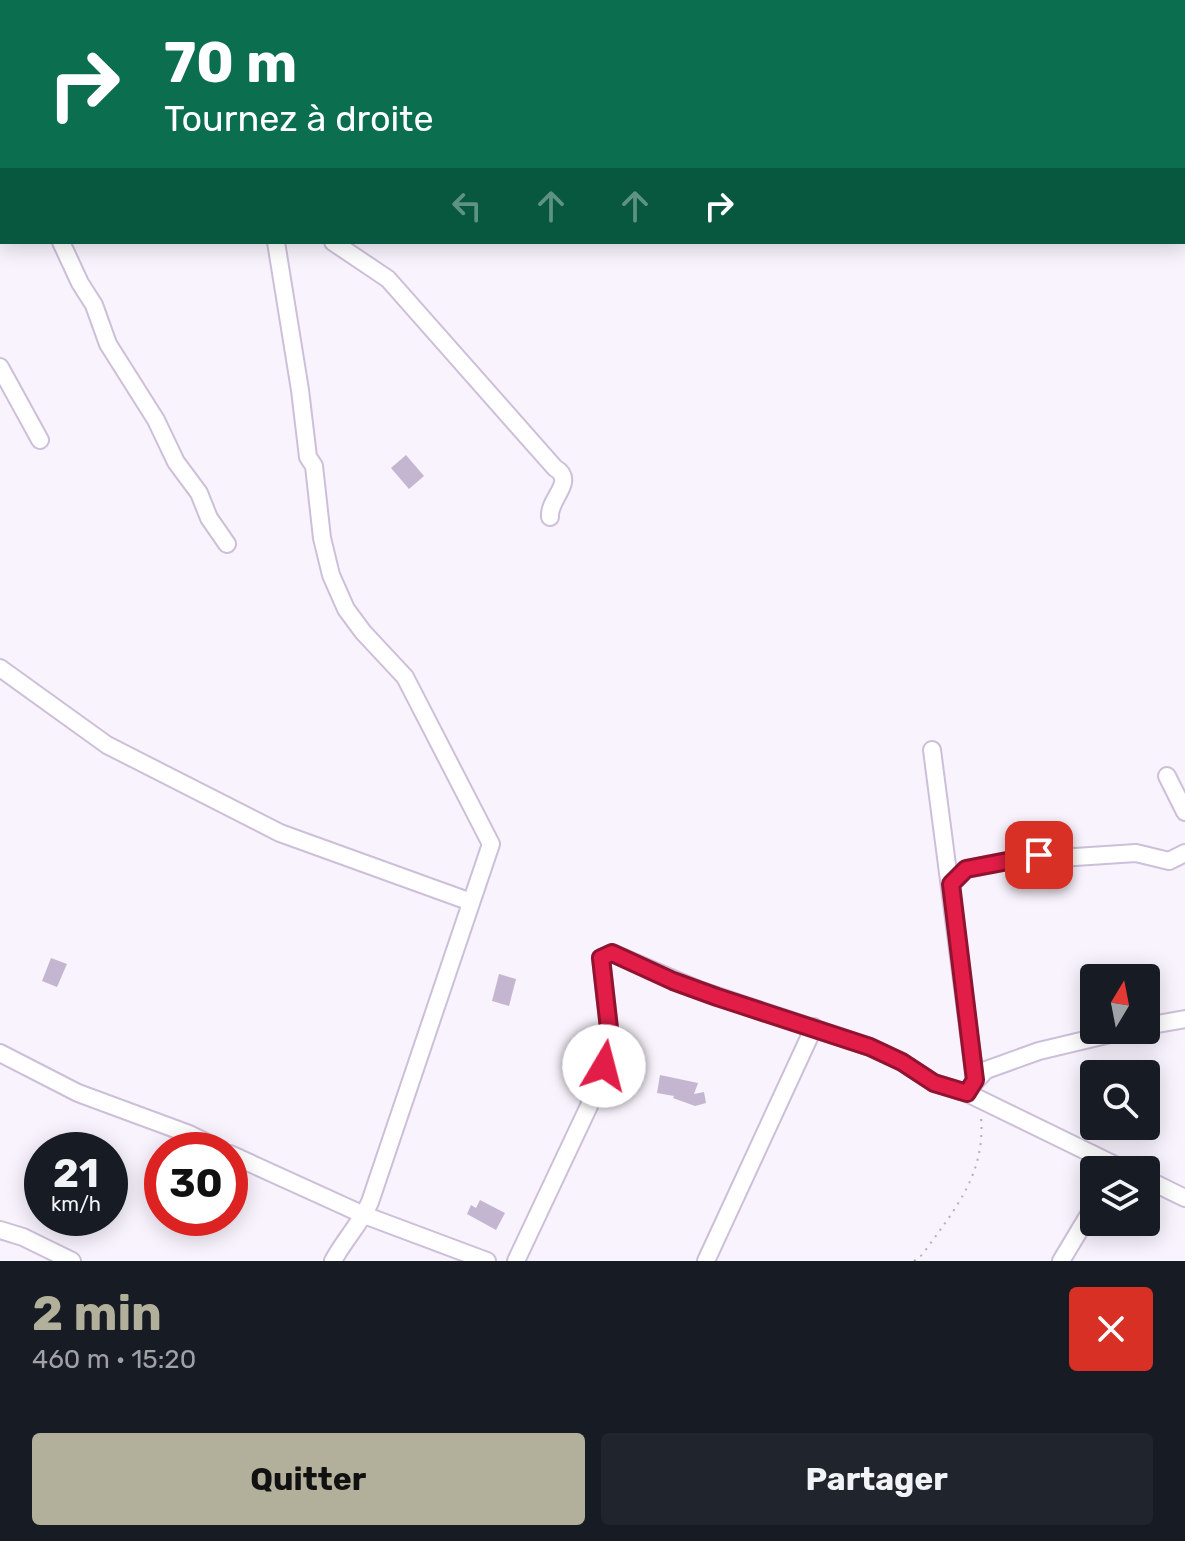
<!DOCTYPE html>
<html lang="fr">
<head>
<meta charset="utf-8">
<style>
	:root { --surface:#171b24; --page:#20242c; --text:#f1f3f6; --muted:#9ea1a6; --accent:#b2b09b }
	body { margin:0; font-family:Rubik,sans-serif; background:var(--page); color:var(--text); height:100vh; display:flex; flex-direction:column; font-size:30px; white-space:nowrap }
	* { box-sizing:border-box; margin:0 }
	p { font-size:26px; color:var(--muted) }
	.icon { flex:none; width:44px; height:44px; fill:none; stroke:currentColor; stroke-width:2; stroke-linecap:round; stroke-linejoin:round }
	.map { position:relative; height:1261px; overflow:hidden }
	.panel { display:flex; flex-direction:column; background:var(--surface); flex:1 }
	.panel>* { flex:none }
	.guide { position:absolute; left:0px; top:0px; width:1186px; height:244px; box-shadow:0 4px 20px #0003; background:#0b6e4f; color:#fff; overflow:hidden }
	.needle { width:52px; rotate:10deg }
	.controls { position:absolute; left:1080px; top:964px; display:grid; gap:16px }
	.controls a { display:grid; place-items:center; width:80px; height:80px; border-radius:8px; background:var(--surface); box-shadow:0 4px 20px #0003; font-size:40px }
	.speed { position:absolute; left:24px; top:1132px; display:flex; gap:16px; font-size:40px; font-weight:700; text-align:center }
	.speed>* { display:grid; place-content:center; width:104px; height:104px; border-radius:50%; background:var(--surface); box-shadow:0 4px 20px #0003; line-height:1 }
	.speed small { font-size:20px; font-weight:400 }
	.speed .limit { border:12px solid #d22; background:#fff; color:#111 }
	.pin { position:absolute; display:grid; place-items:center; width:68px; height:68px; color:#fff; margin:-34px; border-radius:16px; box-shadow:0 4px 12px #0006 }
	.me { position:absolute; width:88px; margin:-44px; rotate:8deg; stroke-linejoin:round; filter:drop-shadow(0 0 6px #0008) }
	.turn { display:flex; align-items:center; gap:28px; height:168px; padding:0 32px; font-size:36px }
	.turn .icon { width:104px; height:104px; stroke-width:2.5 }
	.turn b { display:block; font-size:56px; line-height:68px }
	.lanes { display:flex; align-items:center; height:76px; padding:0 32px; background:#0003; justify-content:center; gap:40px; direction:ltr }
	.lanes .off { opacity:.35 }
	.round { display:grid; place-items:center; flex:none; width:84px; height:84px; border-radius:8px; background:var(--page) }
	.overview { display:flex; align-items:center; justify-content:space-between; height:136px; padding:0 32px }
	h1 { font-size:48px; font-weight:700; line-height:60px; color:var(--accent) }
	.button { display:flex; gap:16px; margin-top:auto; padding:16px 32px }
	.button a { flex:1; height:92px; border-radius:8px; background:var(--accent); color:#111; font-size:32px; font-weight:700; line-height:92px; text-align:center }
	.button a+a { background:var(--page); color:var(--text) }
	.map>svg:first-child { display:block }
	.building { fill:#c4b6d0 }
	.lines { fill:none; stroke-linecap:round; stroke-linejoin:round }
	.minor-casing { stroke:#cdbfd9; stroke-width:20 }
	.path { stroke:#b4aeb8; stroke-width:2; stroke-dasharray:2 6; stroke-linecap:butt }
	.minor { stroke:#fff; stroke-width:16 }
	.route-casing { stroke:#92132f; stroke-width:20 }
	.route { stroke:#e11d48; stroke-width:14 }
</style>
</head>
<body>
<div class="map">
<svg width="1185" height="1261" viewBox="0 0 1185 1261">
	<rect width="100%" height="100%" fill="#f9f3fd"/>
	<g class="building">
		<path d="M 406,455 L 424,476 L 409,489 L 391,468 Z"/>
		<path d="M 51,958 L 67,964 L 57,987 L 42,981 Z"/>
		<path d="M 499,974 L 516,979 L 509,1006 L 492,1001 Z"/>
		<path d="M 660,1075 L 698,1083 L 694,1094 L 704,1092 L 706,1103 L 695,1106 L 673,1098 L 674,1096 L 657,1093 Z"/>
		<path d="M 480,1200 L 505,1213 L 496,1230 L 467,1214 L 471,1205 L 476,1208 Z"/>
	</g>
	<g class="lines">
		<g class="minor-casing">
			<g id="minor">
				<path d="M 89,0 L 91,2"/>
				<path d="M 1101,0 L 1104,2"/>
				<path d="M 5,2 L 8,0"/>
				<path d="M 1184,64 L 1185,64"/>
				<path d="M 0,106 L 2,110"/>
				<path d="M 61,242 L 80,283 L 94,305 L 108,344 L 156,420 L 176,462 L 199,493 L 209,518 L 227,544"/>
				<path d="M 276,242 L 300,390 L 308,457 L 314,466 L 322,538 L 331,575 L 346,609 L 363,632 L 405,677 L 491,844 L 370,1202 C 361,1223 344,1240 333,1261"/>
				<path d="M 333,242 L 388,279 L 555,468 C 577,481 548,499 550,517"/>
				<path d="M 0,367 L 40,440"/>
				<path d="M 0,668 L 107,745 L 280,833 L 471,902"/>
				<path d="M 932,750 L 975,1080"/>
				<path d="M 1167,776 L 1185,812"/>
				<path d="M 951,884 L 966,869 L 1039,855 L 1075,857 L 1136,853 L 1169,861 L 1185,853"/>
				<path d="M 1146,1026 L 1185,1019"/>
				<path d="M 0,1053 L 78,1093 L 189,1134 L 222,1150"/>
				<path d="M 972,1085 L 986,1070 L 1039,1051 L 1127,1030"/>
				<path d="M 230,1154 L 364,1215 L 487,1261"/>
				<path d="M 1146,1179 L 1185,1198"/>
				<path d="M 0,1230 L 23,1237 L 72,1261"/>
				<path d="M 516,1261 L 589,1106 L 611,1046 L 601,958 L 612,953 L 699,990 L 870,1047 L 902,1062 L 934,1083 L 967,1093 L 1125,1170"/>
				<path d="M 706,1261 L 814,1027"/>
				<path d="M 1061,1261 L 1094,1206"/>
			</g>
		</g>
		<g class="path">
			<path d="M 482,0 L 483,2"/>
			<path d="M 912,0 L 915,2"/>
			<path d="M 914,1261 L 922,1255 C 954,1210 986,1175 981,1116"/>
		</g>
		<use href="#minor" class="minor"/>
	</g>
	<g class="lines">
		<g class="route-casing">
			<path id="route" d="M 604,1066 L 611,1046 L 601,958 L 612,953 L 673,981 L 717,997 L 870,1047 L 902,1062 L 934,1083 L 967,1093 L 975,1080 L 951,884 L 966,869 L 1039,855"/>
		</g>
		<use href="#route" class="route"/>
	</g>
</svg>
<div class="controls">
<a><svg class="needle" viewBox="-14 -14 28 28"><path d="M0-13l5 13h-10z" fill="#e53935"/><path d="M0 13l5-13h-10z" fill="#9ea1a6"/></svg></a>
<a><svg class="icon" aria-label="search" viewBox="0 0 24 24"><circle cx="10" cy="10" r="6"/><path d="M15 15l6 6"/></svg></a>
<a><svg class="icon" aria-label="layers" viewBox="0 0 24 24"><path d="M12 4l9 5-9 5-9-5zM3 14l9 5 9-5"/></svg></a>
</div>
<div class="speed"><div>21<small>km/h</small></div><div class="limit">30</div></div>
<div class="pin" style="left:1039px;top:855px;background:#d93025"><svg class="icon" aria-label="arrive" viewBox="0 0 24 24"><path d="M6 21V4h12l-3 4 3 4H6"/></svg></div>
<svg class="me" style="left:604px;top:1066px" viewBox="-20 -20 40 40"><circle r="19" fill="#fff"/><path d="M0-13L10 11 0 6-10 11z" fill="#e11d48"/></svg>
<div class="guide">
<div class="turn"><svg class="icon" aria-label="right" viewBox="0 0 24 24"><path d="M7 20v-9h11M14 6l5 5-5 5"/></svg><div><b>70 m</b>Tournez à droite</div></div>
<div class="lanes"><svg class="icon off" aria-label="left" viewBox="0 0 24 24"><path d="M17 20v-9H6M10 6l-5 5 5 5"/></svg><svg class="icon off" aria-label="ahead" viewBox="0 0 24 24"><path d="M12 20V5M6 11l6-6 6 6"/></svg><svg class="icon off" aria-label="ahead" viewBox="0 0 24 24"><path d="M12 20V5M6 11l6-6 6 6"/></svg><svg class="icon" aria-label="right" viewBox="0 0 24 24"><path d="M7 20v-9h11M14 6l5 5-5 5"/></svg></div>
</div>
</div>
<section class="panel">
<div class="overview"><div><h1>2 min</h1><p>460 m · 15:20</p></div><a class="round" style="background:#d93025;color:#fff"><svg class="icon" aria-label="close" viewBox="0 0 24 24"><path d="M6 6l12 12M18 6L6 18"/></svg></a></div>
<div class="button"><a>Quitter</a><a>Partager</a></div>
</section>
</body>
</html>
